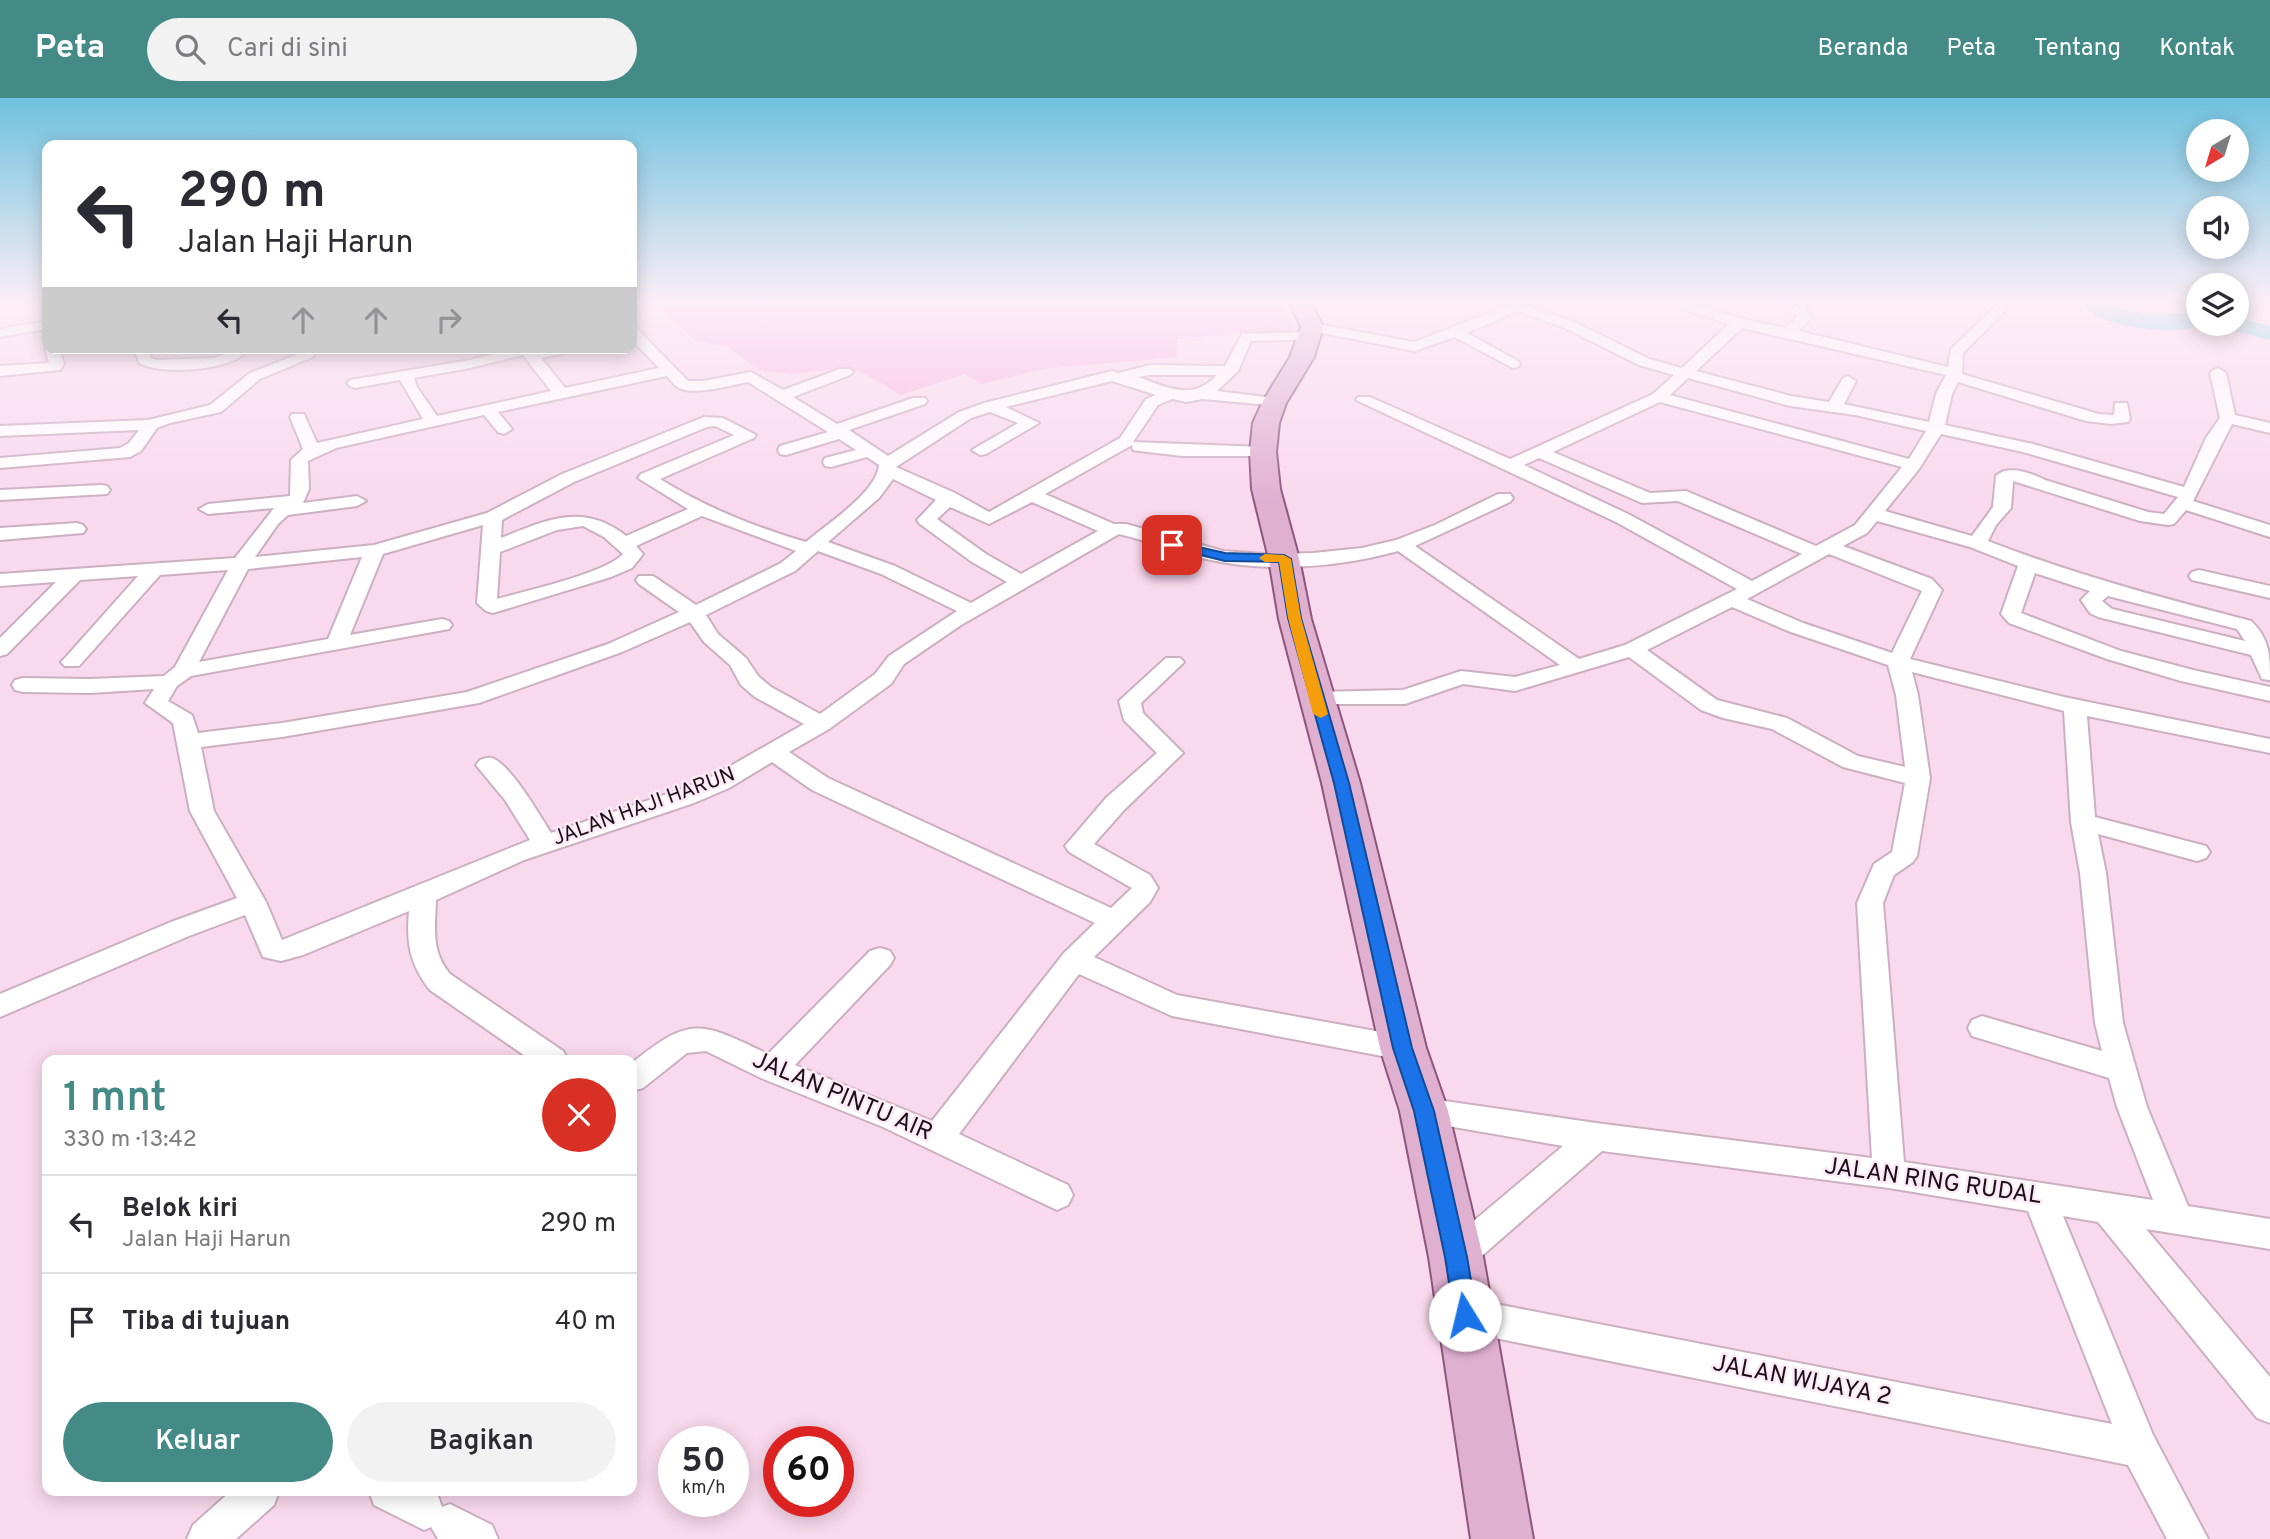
<!DOCTYPE html>
<html lang="id">
<head>
<meta charset="utf-8">
<style>
	:root { --surface:#fff; --page:#f2f2f3; --text:#2b2b33; --muted:#7c7c81; --line:#e1e1e2; --accent:#448b87 }
	body { margin:0; font-family:Overpass,sans-serif; background:var(--page); color:var(--text); height:100vh; display:flex; flex-direction:column; font-size:26px; white-space:nowrap }
	* { box-sizing:border-box; margin:0 }
	p { font-size:23px; color:var(--muted) }
	.icon { flex:none; width:38px; height:38px; fill:none; stroke:currentColor; stroke-width:2; stroke-linecap:round; stroke-linejoin:round }
	.map { position:relative; flex:1; overflow:hidden }
	.panel { position:absolute; left:42px; top:957px; width:595px; height:441px; display:flex; flex-direction:column; background:var(--surface); border-radius:14px; box-shadow:0 4px 18px #0003 }
	.panel>* { flex:none }
	.banner { position:absolute; left:42px; top:42px; width:595px; height:214px; border-radius:14px; box-shadow:0 4px 18px #0003; background:#fff; color:var(--text); overflow:hidden }
	.needle { width:46px; rotate:218deg }
	.fabs { position:absolute; left:2186px; top:21px; display:grid; gap:14px }
	.fabs a { display:grid; place-items:center; width:63px; height:63px; border-radius:50%; background:var(--surface); box-shadow:0 4px 18px #0003; font-size:35px }
	.speed { position:absolute; left:658px; top:1328px; display:flex; gap:14px; font-size:35px; font-weight:700; text-align:center }
	.speed>* { display:grid; place-content:center; width:91px; height:91px; border-radius:50%; background:var(--surface); box-shadow:0 4px 18px #0003; line-height:1 }
	.speed small { font-size:18px; font-weight:400 }
	.speed .limit { border:10px solid #d22; background:#fff; color:#111 }
	.pin { position:absolute; display:grid; place-items:center; width:60px; height:60px; color:#fff; margin:-30px; border-radius:14px; box-shadow:0 4px 10px #0006 }
	.me { position:absolute; width:77px; margin:-38px; rotate:351deg; stroke-linejoin:round; filter:drop-shadow(0 0 5px #0008) }
	.turn { display:flex; align-items:center; gap:24px; height:147px; padding:0 21px; font-size:32px }
	.turn .icon { width:91px; height:91px; stroke-width:2.5 }
	.turn b { display:block; font-size:49px; line-height:60px }
	.lanes { display:flex; align-items:center; height:66px; padding:0 21px; background:#0003; justify-content:center; gap:35px; direction:ltr }
	.lanes .off { opacity:.35 }
	.round { display:grid; place-items:center; flex:none; width:74px; height:74px; border-radius:37px; background:var(--page) }
	.head { display:flex; align-items:center; justify-content:space-between; height:119px; padding:0 21px }
	h1 { font-size:42px; font-weight:600; line-height:52px; color:var(--accent) }
	.action { display:flex; gap:14px; margin-top:auto; padding:14px 21px }
	.action a { flex:1; height:80px; border-radius:42px; background:var(--accent); color:#fff; font-size:28px; font-weight:600; line-height:80px; text-align:center }
	.action a+a { background:var(--page); color:var(--text) }
	ul { padding:0; list-style:none }
	li { display:flex; align-items:center; gap:21px; height:98px; padding:0 21px; border-top:2px solid var(--line) }
	li div { flex:1 }
	li b { display:block; font-size:26px }
	li em { font-style:normal }
	header { display:flex; align-items:center; gap:42px; box-sizing:border-box; height:98px; padding:0 35px; background:var(--accent); color:#fff }
	header strong { font-size:33px }
	nav { display:flex; gap:38px; margin-inline-start:auto; font-size:24px }
	.search { width:490px; height:63px; background:var(--page); display:flex; align-items:center; gap:18px; box-sizing:border-box; padding:0 24px; border-radius:38px; color:var(--muted); font-size:26px }
	.map>svg:first-child { display:block }
	.green { fill:#f8b5e1 }
	.lines { fill:none; stroke-linecap:round; stroke-linejoin:round }
	.river { fill:#57d5ce; fill-rule:evenodd }
	.minor-casing { stroke:#cdafc2; stroke-width:4 }
	.primary-casing { stroke:#8e567c; stroke-width:4 }
	.minor { fill:#fff; fill-rule:evenodd }
	.primary { fill:#e0b0d1; fill-rule:evenodd }
	.route { fill:#1a73e8; stroke:#114b97; stroke-width:2 }
	.slow { fill:#f59e0b }
	.labels { text-anchor:middle; dominant-baseline:central; stroke-width:5; stroke-linejoin:round; paint-order:stroke }
	.street-label { font-size:21px; fill:#1a1017; stroke:#feeaf7 }
	.near-street-label { font-size:24px; fill:#1a1017; stroke:#feeaf7 }
</style>
</head>
<body>
<header>
<strong>Peta</strong>
<div class="search"><svg class="icon" aria-label="search" viewBox="0 0 24 24"><circle cx="10" cy="10" r="6"/><path d="M15 15l6 6"/></svg>Cari di sini</div>
<nav><a>Beranda</a><a>Peta</a><a>Tentang</a><a>Kontak</a></nav>
</header>
<div class="map">
<svg width="2270" height="1441" viewBox="0 0 2270 1441">
	<rect width="100%" height="100%" fill="#f9d9ed"/>
	<path class="green" d="M 679,205 L 1282,205 L 1298,237 L 1255,233 L 1177,241 L 1177,259 L 1042,271 L 982,286 L 965,276 L 901,297 L 860,273 L 840,271 L 790,276 L 758,272 L 729,249 L 696,243 L 661,212 L 681,208 Z"/>
	<g class="lines">
		<g class="river">
			<path d="M 2083,205 L 2108,205 L 2123,212 L 2143,215 L 2198,215 L 2198,226 L 2207,226 C 2181,238 2098,232 2083,205 Z"/>
			<path d="M 2236,219 L 2270,228 L 2270,242 L 2226,231 L 2223,226 L 2236,226 Z"/>
		</g>
		<g class="minor-casing">
			<g id="minor">
				<path d="M 1515,205 L 1532,205 L 1529,208 L 1577,225 L 1649,261 L 1682,270 L 1729,226 L 1674,208 L 1672,205 L 1691,205 L 1742,221 L 1786,230 L 1797,219 L 1791,213 C 1795,207 1798,204 1806,206 L 1808,209 L 1806,212 L 1812,219 L 1799,233 L 1948,269 L 1951,251 L 1999,205 L 2013,205 L 1963,255 L 1962,276 L 2099,316 L 2114,317 L 2115,305 L 2127,305 L 2130,321 L 2128,324 L 2111,326 L 2086,323 L 1958,284 L 1952,296 L 1945,327 L 2033,346 L 2184,389 L 2206,340 L 2220,320 L 2210,275 L 2213,272 L 2218,270 L 2226,275 L 2235,317 L 2270,325 L 2270,335 L 2232,326 L 2193,403 L 2270,427 L 2270,439 L 2186,412 L 2174,426 L 2168,427 L 2140,423 L 2013,383 L 2011,410 L 1996,427 L 1988,443 C 2076,477 2159,499 2251,523 C 2270,541 2270,558 2270,582 L 2262,581 L 2251,557 L 2098,519 L 2090,515 L 2081,502 L 2090,493 L 2035,475 L 2021,515 L 2121,553 L 2193,572 L 2270,589 L 2270,603 L 2181,583 L 2107,561 L 2009,525 L 2001,516 L 2018,468 L 1970,449 L 1877,423 L 1867,435 L 1843,448 L 1932,481 L 1942,492 L 1910,561 L 2064,599 L 2270,641 L 2270,655 L 2087,618 L 2095,719 L 2206,748 L 2210,754 L 2206,760 L 2197,763 L 2098,736 L 2106,775 L 2123,925 L 2147,1009 L 2188,1108 L 2270,1121 L 2270,1151 L 2146,1131 L 2270,1279 L 2270,1325 L 2257,1320 L 2098,1124 L 2063,1118 L 2153,1337 L 2208,1441 L 2167,1441 L 2128,1367 L 1465,1234 L 1453,1229 L 1447,1217 L 1453,1205 L 1465,1200 L 2112,1326 L 2028,1113 L 1889,1090 L 1602,1053 L 1468,1170 L 1456,1175 L 1444,1170 L 1439,1159 L 1444,1148 L 1563,1048 L 1413,1022 L 1409,1013 L 1413,1004 L 1424,1000 L 1596,1025 L 1872,1060 L 1857,805 L 1874,766 L 1892,754 L 1905,685 L 1843,669 L 1772,631 L 1723,620 L 1701,612 L 1629,559 L 1515,593 L 1463,586 L 1405,606 L 1309,606 L 1306,601 L 1309,596 L 1317,594 L 1403,592 L 1461,573 L 1515,579 L 1560,567 L 1398,453 C 1340,469 1270,475 1211,462 C 1180,456 1150,443 1119,436 L 961,527 L 904,566 L 891,586 L 829,631 L 789,654 L 828,680 L 1111,810 L 1132,790 L 1069,754 L 1065,748 L 1106,700 L 1157,655 L 1124,622 L 1119,603 L 1166,560 L 1180,560 L 1184,564 L 1180,568 L 1141,605 L 1143,615 L 1183,655 L 1124,712 L 1094,746 L 1150,777 L 1158,790 L 1150,804 L 1094,859 L 1177,897 L 1403,938 L 1413,942 L 1418,950 L 1413,958 L 1403,962 L 1172,918 L 1079,876 L 959,1036 L 1068,1087 L 1073,1097 L 1068,1107 L 1057,1112 L 883,1029 L 761,980 L 706,953 L 687,955 L 643,990 L 632,993 L 632,965 C 692,916 702,925 768,956 L 870,853 L 880,850 L 890,853 L 894,860 L 890,867 L 795,967 L 932,1023 L 1064,855 L 1095,825 L 812,692 L 772,664 L 729,690 L 694,705 L 524,762 L 436,802 C 435,830 431,854 450,876 L 563,953 L 568,962 L 531,962 L 430,892 C 410,867 406,845 409,813 L 303,857 L 281,863 L 263,859 L 245,817 L 189,838 L 0,919 L 0,896 L 171,824 L 237,800 L 190,713 L 173,625 L 145,605 L 154,591 L 90,595 L 23,594 L 15,592 L 12,587 L 15,582 L 23,580 L 90,581 L 164,578 L 175,569 L 228,472 L 160,477 L 79,568 L 65,568 L 61,564 L 65,560 L 138,478 L 80,482 L 7,556 L 0,558 L 0,540 L 56,484 L 0,488 L 0,476 L 235,460 L 274,410 L 208,416 L 199,411 L 208,406 L 290,398 L 291,362 L 303,351 L 290,319 L 292,316 L 304,316 L 317,345 L 423,321 L 400,282 L 355,290 L 350,288 L 347,285 L 350,282 L 470,262 L 515,250 L 533,250 L 535,253 L 575,250 L 573,253 L 541,260 L 565,290 L 659,270 L 632,242 L 632,230 L 637,231 L 688,283 L 703,283 L 751,274 L 783,292 L 840,271 L 850,271 L 853,274 L 850,277 L 793,299 L 837,326 L 913,300 L 925,300 L 927,303 L 925,306 L 849,332 L 888,358 L 959,314 L 984,305 L 1112,273 L 1119,275 L 1150,267 L 1225,268 L 1242,236 L 1310,234 L 1317,238 L 1315,241 L 1251,243 L 1238,273 L 1217,293 L 1274,300 L 1282,305 L 1280,308 L 1202,301 L 1187,304 L 1172,301 L 1158,307 L 1133,344 L 1263,349 L 1271,354 L 1269,358 L 1182,358 L 1139,353 L 1133,352 L 1132,347 L 1045,396 L 1114,426 L 1126,426 L 1223,453 L 1264,456 L 1313,455 L 1362,450 L 1396,442 L 1435,427 L 1498,396 L 1510,396 L 1513,400 L 1510,404 L 1415,448 L 1579,561 L 1625,547 L 1737,491 L 1616,424 L 1356,302 L 1358,299 L 1370,299 L 1510,361 L 1653,296 L 1674,277 L 1639,267 L 1567,231 L 1518,213 L 1467,235 L 1518,263 L 1520,266 L 1518,269 L 1513,270 L 1454,239 L 1415,253 L 1312,233 L 1305,229 L 1312,225 L 1414,244 ZM 1742,230 L 1946,277 L 1936,296 L 1929,324 L 1844,306 L 1856,283 L 1848,278 L 1843,280 L 1829,304 L 1791,298 L 1696,273 ZM 523,257 L 551,293 L 437,318 L 417,289 L 414,280 L 470,270 ZM 1150,277 L 1217,277 C 1192,304 1167,289 1138,279 ZM 667,278 C 670,282 675,288 679,290 C 694,298 732,287 748,284 L 828,334 L 780,348 L 778,352 L 780,356 L 786,357 L 839,341 L 856,352 L 825,360 L 823,364 L 825,368 L 831,369 L 867,359 L 879,367 C 877,394 827,426 806,444 C 754,429 705,409 660,381 L 754,340 L 756,337 L 723,320 L 704,319 L 562,376 L 487,415 L 374,447 L 255,459 L 278,426 L 288,417 L 357,408 L 366,403 L 357,398 L 303,405 L 309,391 L 308,363 L 336,350 L 484,317 L 498,334 L 504,336 L 512,331 L 498,314 ZM 1688,280 L 1790,308 L 1855,317 L 1926,333 L 1909,361 L 1670,297 ZM 1112,283 L 1156,297 L 1146,301 L 1120,340 L 989,414 L 955,395 L 896,369 L 971,320 L 990,314 L 1018,325 L 972,352 L 980,357 L 986,356 L 1039,325 L 1006,309 ZM 1660,304 L 1902,369 L 1855,427 L 1816,448 L 1686,393 L 1650,395 L 1553,354 ZM 715,328 L 734,337 L 641,376 L 638,380 L 688,411 L 626,438 C 583,404 547,422 501,440 L 502,422 L 574,384 L 707,329 ZM 1941,336 L 2023,354 L 2178,399 L 2164,416 L 2148,414 L 2045,382 C 2032,375 2008,366 1996,378 L 1993,409 L 1972,438 L 1885,413 L 1919,371 ZM 1539,360 L 1642,405 L 1678,403 L 1802,456 L 1752,483 L 1628,416 L 1524,367 ZM 893,381 L 936,402 L 917,422 L 920,426 L 972,464 L 1007,484 L 971,505 L 895,468 L 828,444 L 879,400 ZM 1032,404 L 1098,433 L 1021,476 L 986,456 L 937,421 L 950,409 L 989,426 ZM 702,418 L 796,453 L 781,465 L 696,507 L 653,478 L 639,478 L 636,482 L 639,486 L 679,514 L 608,546 L 467,594 L 282,625 L 198,635 L 192,617 L 168,603 L 177,588 L 191,578 L 449,531 L 452,527 L 449,523 L 442,521 L 350,537 L 383,456 L 483,427 L 477,505 L 486,513 L 493,515 L 611,479 L 632,470 L 643,456 L 636,448 ZM 583,428 L 604,439 L 623,456 C 606,475 525,493 497,501 L 500,454 L 557,432 ZM 818,453 L 881,476 L 957,513 L 889,558 L 875,576 L 820,616 L 771,589 L 758,578 L 746,560 L 718,536 L 706,517 L 795,473 ZM 1829,456 L 1922,493 L 1892,555 L 1803,525 L 1747,501 ZM 362,459 L 328,541 L 199,564 L 248,471 ZM 2108,498 L 2237,531 L 2245,543 L 2112,511 L 2102,503 ZM 1732,509 L 1788,533 L 1888,567 L 1896,597 L 1905,669 L 1858,658 L 1787,620 L 1717,602 L 1647,552 ZM 690,524 L 704,544 L 730,567 L 741,587 L 755,599 L 804,626 L 713,678 L 676,693 L 551,735 C 539,716 514,673 496,662 C 491,658 485,660 480,662 L 476,667 L 505,702 L 530,742 L 282,842 L 266,804 L 214,713 L 201,649 L 282,639 L 479,605 L 622,554 ZM 1912,574 L 2064,613 L 2071,724 L 2080,775 L 2095,925 L 2102,953 L 1982,918 L 1972,922 L 1968,930 L 1972,938 L 2109,980 L 2117,1009 L 2153,1102 L 1904,1064 L 1883,805 L 1894,777 L 1913,764 L 1917,758 L 1930,680 L 1918,597 Z"/>
				<path d="M 47,223 L 47,231 L 0,239 L 0,231 Z"/>
				<path d="M 47,247 L 47,250 L 59,250 L 64,266 L 60,272 L 0,278 L 0,268 L 49,265 L 45,250 Z"/>
				<path d="M 134,250 L 148,250 L 151,260 L 156,262 L 215,260 L 231,253 L 231,250 L 245,250 L 245,255 C 228,273 160,277 139,265 Z"/>
				<path d="M 308,252 L 313,253 L 315,256 L 313,259 L 260,281 L 221,314 L 170,325 L 157,330 L 141,353 L 130,359 L 0,370 L 0,360 L 120,350 L 129,345 L 139,332 L 0,338 L 0,328 L 148,322 L 210,307 L 250,275 Z"/>
				<path d="M 101,387 L 107,388 L 110,392 L 107,396 L 0,402 L 0,392 Z"/>
				<path d="M 77,425 L 83,427 L 86,431 L 83,435 L 0,442 L 0,430 Z"/>
				<path d="M 2199,472 L 2270,488 L 2270,500 L 2192,482 L 2189,478 L 2192,474 Z"/>
				<path d="M 231,1393 L 279,1393 L 274,1407 L 236,1441 L 187,1441 L 193,1427 Z"/>
				<path d="M 369,1393 L 428,1393 L 438,1398 L 442,1409 L 450,1406 L 492,1427 L 498,1441 L 438,1441 L 431,1429 L 424,1432 L 374,1407 Z"/>
			</g>
		</g>
		<g class="primary-casing">
			<path id="primary" d="M 1290,205 L 1311,205 L 1323,229 L 1314,259 L 1286,305 L 1279,325 L 1276,354 L 1280,391 L 1299,461 L 1311,521 L 1360,685 L 1426,950 L 1448,1013 L 1483,1159 L 1533,1441 L 1471,1441 L 1429,1159 L 1400,1013 L 1380,950 L 1322,685 L 1279,521 L 1269,461 L 1252,391 L 1250,354 L 1253,325 L 1262,305 L 1290,259 L 1301,229 Z"/>
		</g>
		<use href="#minor" class="minor"/>
		<use href="#primary" class="primary"/>
	</g>
	<linearGradient id="sky" x2="0" y2="1"><stop stop-color="#6ec1de"/><stop offset="0.5" stop-color="#fceef7"/><stop offset="1" stop-color="#fceef7" stop-opacity="0"/></linearGradient>
	<rect width="2270" height="406" fill="url(#sky)"/>
	<path class="route" d="M 1172,443 L 1225,455 L 1284,457 L 1291,461 L 1301,520 L 1349,685 L 1412,950 L 1434,1013 L 1467,1159 L 1477,1217 L 1473,1225 L 1465,1228 L 1457,1225 L 1454,1217 L 1445,1159 L 1414,1013 L 1393,950 L 1334,685 L 1288,520 L 1279,464 L 1225,463 L 1168,449 L 1166,447 Z"/>
	<path class="slow" d="M 1284,457 L 1291,461 L 1301,520 L 1328,616 L 1321,620 L 1313,616 L 1288,520 L 1279,464 L 1265,464 L 1259,460 L 1265,456 Z"/>
	<g class="labels">
		<g class="street-label">
			<text transform="translate(644 709) rotate(-20)">JALAN HAJI HARUN</text>
		</g>
		<g class="near-street-label">
			<text transform="translate(842 999) rotate(23)">JALAN PINTU AIR</text>
			<text transform="translate(1933 1084) rotate(8)">JALAN RING RUDAL</text>
			<text transform="translate(1802 1283) rotate(11)">JALAN WIJAYA 2</text>
		</g>
	</g>
</svg>
<div class="fabs">
<a><svg class="needle" viewBox="-14 -14 28 28"><path d="M0-13l5 13h-10z" fill="#e53935"/><path d="M0 13l5-13h-10z" fill="#7c7c81"/></svg></a>
<a><svg class="icon" aria-label="sound" viewBox="0 0 24 24"><path d="M4 9h4l5-4v14l-5-4H4zM17 9q2 3 0 6"/></svg></a>
<a><svg class="icon" aria-label="layers" viewBox="0 0 24 24"><path d="M12 4l9 5-9 5-9-5zM3 14l9 5 9-5"/></svg></a>
</div>
<div class="speed"><div>50<small>km/h</small></div><div class="limit">60</div></div>
<div class="pin" style="left:1172px;top:447px;background:#d93025"><svg class="icon" aria-label="arrive" viewBox="0 0 24 24"><path d="M6 21V4h12l-3 4 3 4H6"/></svg></div>
<svg class="me" style="left:1465px;top:1217px" viewBox="-20 -20 40 40"><circle r="19" fill="#fff"/><path d="M0-13L10 11 0 6-10 11z" fill="#1a73e8"/></svg>
<div class="banner">
<div class="turn"><svg class="icon" aria-label="left" viewBox="0 0 24 24"><path d="M17 20v-9H6M10 6l-5 5 5 5"/></svg><div><b>290 m</b>Jalan Haji Harun</div></div>
<div class="lanes"><svg class="icon" aria-label="left" viewBox="0 0 24 24"><path d="M17 20v-9H6M10 6l-5 5 5 5"/></svg><svg class="icon off" aria-label="ahead" viewBox="0 0 24 24"><path d="M12 20V5M6 11l6-6 6 6"/></svg><svg class="icon off" aria-label="ahead" viewBox="0 0 24 24"><path d="M12 20V5M6 11l6-6 6 6"/></svg><svg class="icon off" aria-label="right" viewBox="0 0 24 24"><path d="M7 20v-9h11M14 6l5 5-5 5"/></svg></div>
</div>
<section class="panel">
<div class="head"><div><h1>1 mnt</h1><p>330 m · 13:42</p></div><a class="round" style="background:#d93025;color:#fff"><svg class="icon" aria-label="close" viewBox="0 0 24 24"><path d="M6 6l12 12M18 6L6 18"/></svg></a></div>
<ul>
<li><svg class="icon" aria-label="left" viewBox="0 0 24 24"><path d="M17 20v-9H6M10 6l-5 5 5 5"/></svg><div><b>Belok kiri</b><p>Jalan Haji Harun</p></div><em>290 m</em></li>
<li><svg class="icon" aria-label="arrive" viewBox="0 0 24 24"><path d="M6 21V4h12l-3 4 3 4H6"/></svg><div><b>Tiba di tujuan</b></div><em>40 m</em></li>
</ul>
<div class="action"><a>Keluar</a><a>Bagikan</a></div>
</section>
</div>
</body>
</html>
